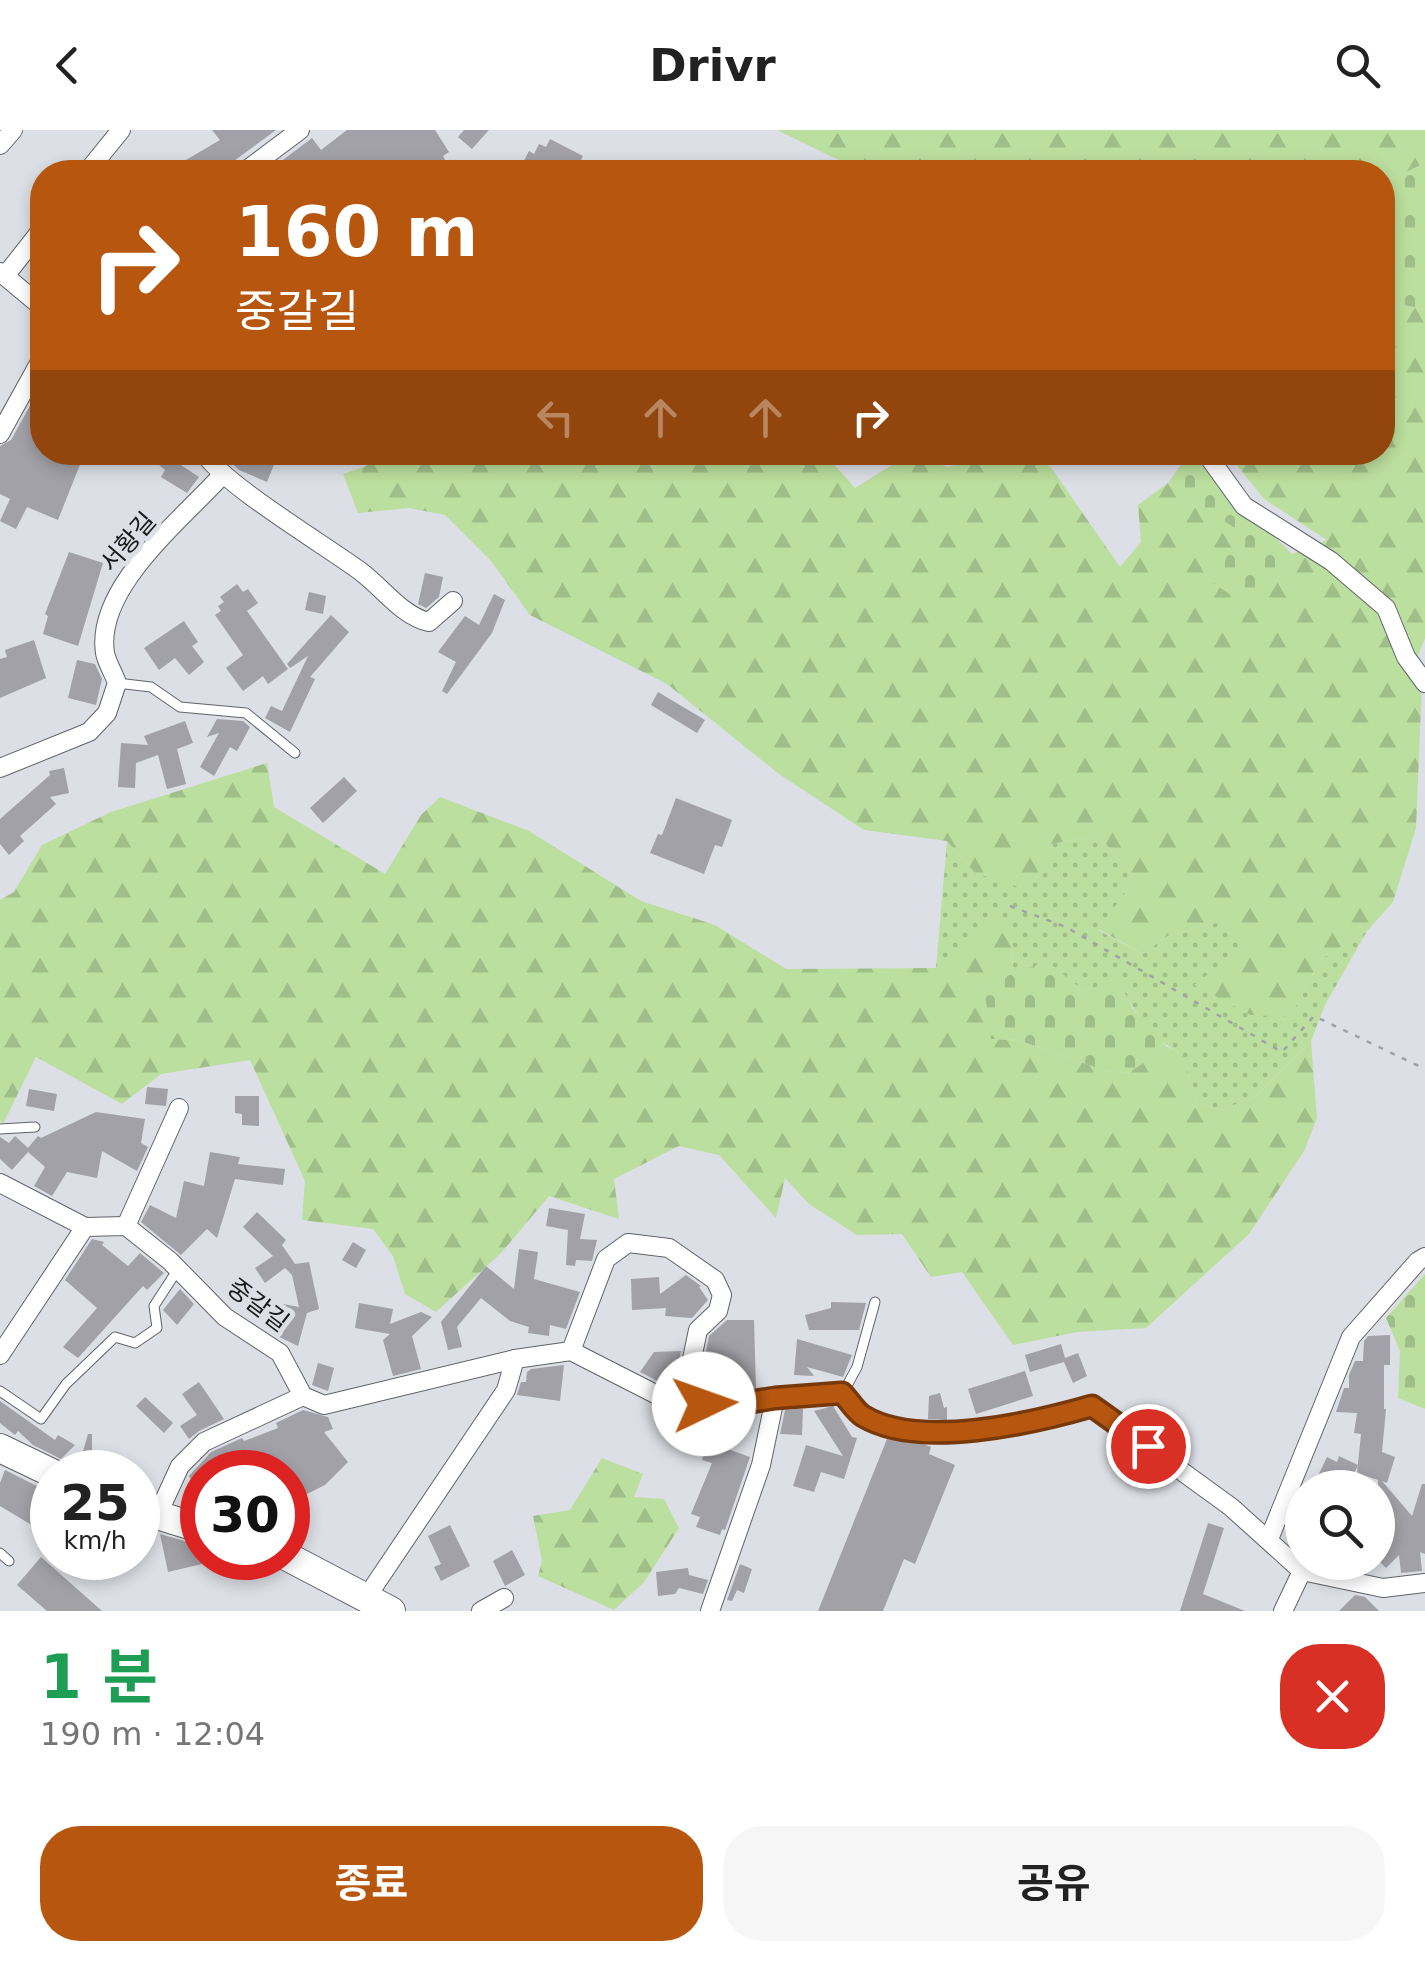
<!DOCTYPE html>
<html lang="ko">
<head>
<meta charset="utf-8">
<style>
	:root { --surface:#fff; --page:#f6f6f6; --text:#222; --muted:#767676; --accent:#b7570f }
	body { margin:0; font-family:"DejaVu Sans","Noto Sans KR",sans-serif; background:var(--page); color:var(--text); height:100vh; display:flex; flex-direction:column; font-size:38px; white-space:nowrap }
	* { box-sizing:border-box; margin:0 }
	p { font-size:32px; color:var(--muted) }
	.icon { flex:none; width:55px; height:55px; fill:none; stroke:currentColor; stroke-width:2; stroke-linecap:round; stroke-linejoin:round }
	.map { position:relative; height:1481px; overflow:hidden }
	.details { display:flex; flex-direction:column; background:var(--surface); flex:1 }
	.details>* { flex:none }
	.top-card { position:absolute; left:30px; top:30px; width:1365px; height:305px; border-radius:40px; box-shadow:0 5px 15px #0003; background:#b7570f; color:#fff; overflow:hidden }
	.controls { position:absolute; left:1285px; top:1340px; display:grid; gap:20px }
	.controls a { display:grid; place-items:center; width:110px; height:110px; border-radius:50%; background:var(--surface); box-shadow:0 5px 15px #0003; font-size:50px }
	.speed { position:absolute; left:30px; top:1320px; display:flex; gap:20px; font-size:50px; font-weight:700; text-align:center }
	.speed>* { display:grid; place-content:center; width:130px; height:130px; border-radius:50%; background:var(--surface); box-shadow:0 5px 15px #0003; line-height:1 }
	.speed small { font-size:25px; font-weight:400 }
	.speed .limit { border:15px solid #d22; background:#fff; color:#111 }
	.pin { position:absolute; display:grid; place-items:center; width:85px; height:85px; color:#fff; margin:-42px; border:5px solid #fff; border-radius:50%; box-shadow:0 2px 10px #0007 }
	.me { position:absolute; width:110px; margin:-55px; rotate:87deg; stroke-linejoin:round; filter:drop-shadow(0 0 8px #0008) }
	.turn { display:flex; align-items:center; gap:35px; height:210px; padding:0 40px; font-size:45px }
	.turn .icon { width:130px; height:130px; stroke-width:2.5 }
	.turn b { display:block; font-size:70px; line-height:85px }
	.lanes { display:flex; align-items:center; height:95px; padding:0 40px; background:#0003; justify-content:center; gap:50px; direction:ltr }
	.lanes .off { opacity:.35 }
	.round { display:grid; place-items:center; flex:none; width:105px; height:105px; border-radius:40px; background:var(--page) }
	.overview { display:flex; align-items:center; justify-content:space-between; height:170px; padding:0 40px }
	h1 { font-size:60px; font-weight:700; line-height:75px; color:#1e9e55 }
	.button { display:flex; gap:20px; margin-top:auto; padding:20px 40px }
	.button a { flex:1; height:115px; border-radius:40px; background:var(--accent); color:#fff; font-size:40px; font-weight:700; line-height:115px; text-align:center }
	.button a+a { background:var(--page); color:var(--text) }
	header { display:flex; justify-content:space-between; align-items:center; height:130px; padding:0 40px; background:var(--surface); font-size:45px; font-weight:700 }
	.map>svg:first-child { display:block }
	.grass { fill:url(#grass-dots) }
	.forest { fill:url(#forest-firs) }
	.cemetery { fill:url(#cemetery-stones) }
	.building { fill:#a1a1a7 }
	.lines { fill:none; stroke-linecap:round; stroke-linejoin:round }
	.lane-casing { stroke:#606368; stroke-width:11 }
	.street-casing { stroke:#606368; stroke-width:20 }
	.secondary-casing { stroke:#606368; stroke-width:30 }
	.path { stroke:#9fa2a7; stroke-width:2.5; stroke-dasharray:5 8; stroke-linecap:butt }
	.lane { stroke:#fff; stroke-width:9 }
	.street { stroke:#fff; stroke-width:18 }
	.secondary { stroke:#fff; stroke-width:28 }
	.route-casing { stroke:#77390a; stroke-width:25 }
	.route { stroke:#b7570f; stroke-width:18 }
	.labels { text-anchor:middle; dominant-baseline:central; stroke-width:10; stroke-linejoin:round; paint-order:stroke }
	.street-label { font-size:25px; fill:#191a1c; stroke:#dcdfe5 }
</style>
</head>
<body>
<header><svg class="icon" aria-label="back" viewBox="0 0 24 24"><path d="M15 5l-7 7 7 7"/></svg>Drivr<svg class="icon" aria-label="search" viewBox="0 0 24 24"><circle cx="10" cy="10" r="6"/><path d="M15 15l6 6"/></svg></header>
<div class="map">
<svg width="1425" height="1481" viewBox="0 0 1425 1481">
	<defs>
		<pattern id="grass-dots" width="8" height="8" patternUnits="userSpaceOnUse" patternTransform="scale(2.5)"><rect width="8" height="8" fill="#bbdf9e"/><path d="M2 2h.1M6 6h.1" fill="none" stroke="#a0bf88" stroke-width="1.8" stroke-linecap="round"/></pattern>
		<pattern id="forest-firs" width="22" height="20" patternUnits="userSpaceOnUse" patternTransform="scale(2.5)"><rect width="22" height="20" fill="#bbdf9e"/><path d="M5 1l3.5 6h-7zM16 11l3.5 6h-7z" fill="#a0bf88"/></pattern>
		<pattern id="cemetery-stones" width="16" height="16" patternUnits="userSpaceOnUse" patternTransform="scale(2.5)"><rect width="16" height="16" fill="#bbdf9e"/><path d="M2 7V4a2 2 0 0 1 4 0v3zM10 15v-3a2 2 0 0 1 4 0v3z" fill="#a0bf88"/></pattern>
	</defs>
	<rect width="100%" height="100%" fill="#dcdfe5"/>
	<path class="grass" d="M 1099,705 L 1135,750 L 1098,800 L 1143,824 L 1167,806 L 1223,791 L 1290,887 L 1321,829 L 1367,801 L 1325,875 L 1311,911 L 1255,967 L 1220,980 L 1197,972 L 1182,924 C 1151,910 1132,877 1116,849 L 1085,862 L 1048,833 L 1012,842 L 1013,809 L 936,838 L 947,711 L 975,743 L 1046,715 Z"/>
	<g class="forest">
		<path d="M 777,0 L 1425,0 L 1425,33 L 1396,47 L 1383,48 L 1382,42 L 863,42 Z"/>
		<path d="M 1383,171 L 1425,179 L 1425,508 L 1416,531 L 1422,552 L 1416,698 L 1393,772 L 1367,801 L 1321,829 L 1290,887 L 1251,885 L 1194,855 L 1241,819 L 1223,791 L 1167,806 L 1143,824 L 1098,799 L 1135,750 L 1099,705 L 1046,715 L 1050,740 L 1019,757 L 975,743 L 947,711 L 864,700 L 779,644 L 667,554 L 530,485 L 491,431 L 445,385 L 409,378 L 358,383 L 343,344 L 377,332 L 379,322 L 823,322 L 855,358 L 911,323 L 947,337 L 1002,324 L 1050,336 L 1120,437 L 1141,412 L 1138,375 L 1168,353 L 1240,401 L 1214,454 L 1271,461 L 1292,424 L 1327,410 L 1264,369 L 1227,323 L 1382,322 Z"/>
		<path d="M 267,633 L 274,677 L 385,744 L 421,685 L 440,667 L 529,701 L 641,771 L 715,795 L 786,839 L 936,838 L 994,781 L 1013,809 L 1012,842 L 985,864 L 992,909 L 1018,910 L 1106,941 L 1128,943 L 1167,917 L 1182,923 L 1197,972 L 1220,980 L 1255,967 L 1311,911 L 1317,988 L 1304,1021 L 1249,1104 L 1146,1198 L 1077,1202 L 1013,1215 L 962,1142 L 931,1147 L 902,1104 L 857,1105 L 809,1074 L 785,1048 L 776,1088 L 719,1025 L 679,1016 L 614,1049 L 619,1089 L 549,1066 L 501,1123 L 436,1182 L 405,1164 L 393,1126 L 373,1099 L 302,1090 L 305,1051 L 250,930 L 161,944 L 122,974 L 36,927 L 3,994 L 0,990 L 0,770 L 14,762 L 42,715 L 111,682 Z"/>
		<path d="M 602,1328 L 643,1344 L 634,1367 L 664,1369 L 679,1398 L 644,1452 L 614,1480 L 538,1446 L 542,1431 L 533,1386 L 570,1380 Z"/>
	</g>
	<g class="cemetery">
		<path d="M 1425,33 L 1425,179 L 1382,171 L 1383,48 L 1396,47 Z"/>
		<path d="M 1189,323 L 1292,424 L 1271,461 L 1236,468 L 1214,454 L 1239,401 L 1168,353 Z"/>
		<path d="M 1048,832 L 1085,862 L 1116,848 L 1133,879 L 1167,917 L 1128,943 L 1106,941 L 1018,910 L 991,909 L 985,864 L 1012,842 Z"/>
		<path d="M 1425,1144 L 1425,1279 L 1398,1268 L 1400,1221 L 1386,1188 Z"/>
	</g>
	<g class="building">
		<path d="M 212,0 L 276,0 L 219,42 L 193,42 L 186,30 L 220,10 Z"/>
		<path d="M 347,0 L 435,0 L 449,22 L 443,26 L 446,32 L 429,42 L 267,42 L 312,8 L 321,20 Z"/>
		<path d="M 464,0 L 489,0 L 472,19 L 458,7 Z"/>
		<path d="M 550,9 L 583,26 L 575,42 L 518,42 L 529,21 L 534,24 L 539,14 L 546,17 Z"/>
		<path d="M 38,261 L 42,262 L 42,322 L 71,322 L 83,327 L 58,390 L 27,377 L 16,399 L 0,391 L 10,369 L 0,364 L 0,316 L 11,310 Z"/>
		<path d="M 144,322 L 161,322 L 199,347 L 187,363 L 161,347 L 165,340 Z"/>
		<path d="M 220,322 L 279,322 L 267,352 L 239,340 Z"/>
		<path d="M 69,422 L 103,433 L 78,516 L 43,504 L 48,486 L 45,484 Z"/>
		<path d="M 425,443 L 443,447 L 439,467 L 426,478 L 418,474 Z"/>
		<path d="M 237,454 L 243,462 L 248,459 L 258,473 L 247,481 L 288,539 L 268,554 L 263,546 L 243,561 L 226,538 L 243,525 L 215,485 L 221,481 L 218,476 L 224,472 L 220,467 Z"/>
		<path d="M 309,462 L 326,466 L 323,484 L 305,480 Z"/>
		<path d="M 494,464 L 505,470 L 492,503 L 447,564 L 442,561 L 456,532 L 438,522 L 465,486 L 479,495 Z"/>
		<path d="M 331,485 L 349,502 L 310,547 L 315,549 L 290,602 L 265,588 L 271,576 L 282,581 L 308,526 L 290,538 L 287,534 Z"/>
		<path d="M 184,491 L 198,512 L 192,516 L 204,532 L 189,545 L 175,528 L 159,540 L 144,518 Z"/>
		<path d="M 34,510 L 46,548 L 0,568 L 0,529 L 7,527 L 5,520 Z"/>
		<path d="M 77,530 L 95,534 L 102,549 L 96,575 L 68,568 Z"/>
		<path d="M 658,562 L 705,590 L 697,603 L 651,575 Z"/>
		<path d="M 217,589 L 243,591 L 250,597 L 237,621 L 230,617 L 214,646 L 200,637 L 219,603 L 207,607 Z"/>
		<path d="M 185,591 L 193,613 L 177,619 L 186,654 L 167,659 L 158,625 L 136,633 L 135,658 L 118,657 L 121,613 L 148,615 L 144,606 Z"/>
		<path d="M 64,638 L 69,663 L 50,667 L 56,674 L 20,706 L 24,711 L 9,725 L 0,714 L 0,689 L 50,645 L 49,641 Z"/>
		<path d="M 344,647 L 357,661 L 323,693 L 310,678 Z"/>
		<path d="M 676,668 L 732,690 L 722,717 L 715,715 L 704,744 L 650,723 L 658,704 L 662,705 Z"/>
		<path d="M 147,957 L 168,959 L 166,976 L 145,974 Z"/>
		<path d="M 29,959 L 57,964 L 54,981 L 26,976 Z"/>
		<path d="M 235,966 L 259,966 L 259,996 L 242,995 L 242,984 L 235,983 Z"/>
		<path d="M 96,982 L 145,989 L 141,1013 L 148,1017 L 137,1041 L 102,1021 L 97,1048 L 67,1042 L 52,1066 L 34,1056 L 45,1037 L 28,1022 L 12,1040 L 0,1029 L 0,1007 L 9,1013 L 15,1006 L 28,1018 L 38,1006 L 41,1008 Z"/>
		<path d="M 210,1022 L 240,1027 L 238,1034 L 285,1039 L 283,1055 L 235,1049 L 217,1108 L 207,1099 L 181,1125 L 141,1092 L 150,1075 L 176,1088 L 184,1051 L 204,1056 Z"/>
		<path d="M 549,1078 L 585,1084 L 580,1109 L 597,1110 L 592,1131 L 576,1130 L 575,1136 L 566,1135 L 568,1100 L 546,1096 Z"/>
		<path d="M 257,1082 L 286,1110 L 282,1115 L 295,1134 L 309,1132 L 319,1179 L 307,1183 L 298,1216 L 275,1205 L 283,1174 L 299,1177 L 292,1145 L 285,1138 L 265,1153 L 255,1138 L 273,1126 L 243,1097 Z"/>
		<path d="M 92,1109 L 104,1112 L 102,1115 L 128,1136 L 140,1123 L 164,1143 L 147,1160 L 143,1156 L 78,1228 L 63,1217 L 97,1178 L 65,1150 Z"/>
		<path d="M 353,1112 L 366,1120 L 356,1138 L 342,1130 Z"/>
		<path d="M 519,1119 L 538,1122 L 534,1149 L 580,1162 L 566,1199 L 550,1195 L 549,1206 L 528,1203 L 529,1197 L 510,1191 L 481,1168 L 457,1197 L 462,1217 L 448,1220 L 441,1192 L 486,1136 L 514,1159 Z"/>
		<path d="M 686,1145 L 701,1156 L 699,1157 L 708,1170 L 692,1188 L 665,1186 L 666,1178 L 632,1180 L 631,1149 L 659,1147 L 660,1164 Z"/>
		<path d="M 180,1159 L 194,1174 L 177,1195 L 163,1180 Z"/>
		<path d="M 831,1172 L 866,1173 L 859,1200 L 809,1200 L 805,1185 L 831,1178 Z"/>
		<path d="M 359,1173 L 393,1179 L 390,1194 L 421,1182 L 432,1187 L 412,1206 L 421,1239 L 393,1246 L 383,1210 L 390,1204 L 355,1198 Z"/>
		<path d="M 727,1190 L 754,1190 L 756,1258 L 740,1261 L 740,1251 L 714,1250 L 715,1243 L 702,1243 L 709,1206 Z"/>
		<path d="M 1390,1205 L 1390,1235 L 1384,1235 L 1384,1279 L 1386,1279 L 1382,1322 L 1395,1327 L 1387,1353 L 1382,1351 L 1412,1386 L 1422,1354 L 1425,1354 L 1425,1424 L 1420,1422 L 1422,1441 L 1401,1443 L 1399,1425 L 1386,1438 L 1378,1430 L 1384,1419 L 1378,1413 L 1378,1350 L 1357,1343 L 1361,1304 L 1354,1303 L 1357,1283 L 1336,1282 L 1344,1258 L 1349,1258 L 1349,1245 L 1355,1231 L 1363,1231 L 1364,1211 L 1368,1206 Z"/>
		<path d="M 797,1209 L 852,1225 L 843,1247 L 807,1237 L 814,1246 L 794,1245 Z"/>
		<path d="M 1061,1214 L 1065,1228 L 1078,1223 L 1087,1246 L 1073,1253 L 1064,1232 L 1030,1242 L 1025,1225 Z"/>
		<path d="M 681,1221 L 673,1259 L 640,1242 L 654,1222 Z"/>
		<path d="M 318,1233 L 334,1238 L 328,1261 L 312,1255 Z"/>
		<path d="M 564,1235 L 560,1271 L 517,1265 L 521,1252 L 526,1252 L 527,1242 L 531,1239 Z"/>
		<path d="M 1025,1241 L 1033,1266 L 976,1284 L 968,1259 Z"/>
		<path d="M 199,1252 L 224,1289 L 199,1301 L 189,1309 L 180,1296 L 197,1285 L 182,1264 Z"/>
		<path d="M 940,1263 L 944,1278 L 947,1277 L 947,1290 L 928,1289 L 929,1266 Z"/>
		<path d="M 145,1267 L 173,1293 L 164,1303 L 136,1276 Z"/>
		<path d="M 0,1271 L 55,1310 L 58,1305 L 75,1315 L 61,1329 L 33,1315 L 18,1301 L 15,1305 L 0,1293 Z"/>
		<path d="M 833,1276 L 852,1307 L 857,1308 L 844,1349 L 821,1342 L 814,1362 L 793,1356 L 806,1315 L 843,1326 L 814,1281 Z"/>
		<path d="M 797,1279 L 803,1279 L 802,1305 L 780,1304 L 785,1280 Z"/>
		<path d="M 303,1280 L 328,1287 L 333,1299 L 324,1302 L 348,1332 L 325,1355 L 293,1371 L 288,1361 L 288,1342 L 202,1342 L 202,1369 L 189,1346 L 211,1322 L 242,1308 L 244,1311 L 278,1298 L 276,1293 Z"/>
		<path d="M 88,1304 L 92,1304 L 92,1342 L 77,1342 Z"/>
		<path d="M 887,1309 L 923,1314 L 931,1317 L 929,1324 L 955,1335 L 915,1434 L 904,1429 L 883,1481 L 818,1481 Z"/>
		<path d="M 708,1312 L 750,1327 L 725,1400 L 722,1399 L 720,1405 L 696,1397 L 700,1387 L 691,1384 L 712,1333 L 702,1330 Z"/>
		<path d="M 1339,1326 L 1358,1335 L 1347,1358 L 1338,1358 L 1317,1348 L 1327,1327 L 1337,1332 Z"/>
		<path d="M 5,1340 L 51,1363 L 40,1384 L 47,1388 L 40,1400 L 0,1376 L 0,1353 Z"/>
		<path d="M 1208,1393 L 1224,1398 L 1203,1464 L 1245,1481 L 1180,1481 Z"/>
		<path d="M 450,1395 L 470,1436 L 441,1451 L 434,1437 L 441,1434 L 428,1406 Z"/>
		<path d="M 160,1404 L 202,1416 L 202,1434 L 168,1442 Z"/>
		<path d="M 512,1420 L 525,1445 L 505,1456 L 493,1431 Z"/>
		<path d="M 41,1427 L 102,1481 L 47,1481 L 17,1455 Z"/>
		<path d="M 740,1434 L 752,1439 L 744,1463 L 737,1460 L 732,1471 L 727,1470 Z"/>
		<path d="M 688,1438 L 689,1445 L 708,1450 L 703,1464 L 679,1458 L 675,1464 L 658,1466 L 656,1442 Z"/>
		<path d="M 1355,1465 L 1365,1467 L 1379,1481 L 1339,1481 Z"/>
	</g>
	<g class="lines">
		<g class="lane-casing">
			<g id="lane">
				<path d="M 117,553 L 151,557 L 180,577 L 246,583 L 295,623"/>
				<path d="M 0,999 L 35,997"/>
				<path d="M 0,1261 L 41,1289 L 66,1254 L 115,1207 L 135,1213 L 157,1198 L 154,1176 L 178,1139"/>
				<path d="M 843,1263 L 857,1237 L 875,1172"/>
				<path d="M 0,1423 L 9,1431"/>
			</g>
		</g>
		<g class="street-casing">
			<g id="street">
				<path d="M 0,15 L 13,0"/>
				<path d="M 87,42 L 121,0"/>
				<path d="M 244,42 L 300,0"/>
				<path d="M 0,142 L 42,177"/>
				<path d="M 5,146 L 42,99"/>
				<path d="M 0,304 L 42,228"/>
				<path d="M 204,322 C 218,351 328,417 360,441 C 383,458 402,486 429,492 L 453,471"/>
				<path d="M 1205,322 L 1244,376 L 1331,431 L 1386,478 L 1406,527 L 1425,553"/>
				<path d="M 0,638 L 89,602 L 107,583 L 117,553 C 114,544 107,533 105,523 C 95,457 182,390 223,344"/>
				<path d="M 0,1053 L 85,1097 L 126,1096 L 170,1131 L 225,1187 L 280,1223 L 303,1266 L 324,1275 L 515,1229 L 571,1221 L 669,1271 L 724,1276 L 775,1268 L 843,1263 C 849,1270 855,1281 863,1286 C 919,1320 1033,1293 1092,1276 L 1231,1377 L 1302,1441 L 1283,1481"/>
				<path d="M 126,1096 L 179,978"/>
				<path d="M 571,1221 L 606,1129 L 628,1113 L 669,1118 L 715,1150 L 722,1165 L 718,1181 L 698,1200 L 683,1272"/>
				<path d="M 0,1225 L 85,1097"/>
				<path d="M 157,1386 L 180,1336 L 204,1312 L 303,1266"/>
				<path d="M 1269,1409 L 1351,1207 L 1418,1131 L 1425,1127"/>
				<path d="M 1302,1441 L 1383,1458 L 1425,1453"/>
				<path d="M 366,1468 L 506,1260 L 515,1229"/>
				<path d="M 481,1481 L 504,1468"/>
				<path d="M 710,1481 L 761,1335 L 775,1268"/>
			</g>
		</g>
		<g class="secondary-casing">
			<g id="secondary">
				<path d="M 0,1318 L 52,1343"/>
				<path d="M 138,1379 L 202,1399"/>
				<path d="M 288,1427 L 391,1481"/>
			</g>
		</g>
		<path class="path" d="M 1010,776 L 1066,797 L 1282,922 L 1314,886 L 1425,939"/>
		<use href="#lane" class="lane"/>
		<use href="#street" class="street"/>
		<use href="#secondary" class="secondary"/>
	</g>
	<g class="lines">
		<g class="route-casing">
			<path id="route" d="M 704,1274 L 724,1276 L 775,1268 L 842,1263 C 849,1270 855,1281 863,1286 C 919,1320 1033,1293 1092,1276 L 1148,1316"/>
		</g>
		<use href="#route" class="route"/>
	</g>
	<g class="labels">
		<g class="street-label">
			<text transform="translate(128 412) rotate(-49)">서황길</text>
			<text transform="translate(258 1175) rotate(37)">중갈길</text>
		</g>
	</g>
</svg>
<div class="controls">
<a><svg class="icon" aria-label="search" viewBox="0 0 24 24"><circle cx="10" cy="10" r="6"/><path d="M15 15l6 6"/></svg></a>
</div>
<div class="speed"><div>25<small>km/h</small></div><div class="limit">30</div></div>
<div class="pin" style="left:1148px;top:1316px;background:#d93025"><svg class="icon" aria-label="arrive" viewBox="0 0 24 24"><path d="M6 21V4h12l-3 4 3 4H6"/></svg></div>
<svg class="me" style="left:704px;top:1274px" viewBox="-20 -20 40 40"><circle r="19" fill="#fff"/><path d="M0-13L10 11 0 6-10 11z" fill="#b7570f"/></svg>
<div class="top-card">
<div class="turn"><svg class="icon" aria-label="right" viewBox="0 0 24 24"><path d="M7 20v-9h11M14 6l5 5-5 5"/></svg><div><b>160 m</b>중갈길</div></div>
<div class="lanes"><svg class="icon off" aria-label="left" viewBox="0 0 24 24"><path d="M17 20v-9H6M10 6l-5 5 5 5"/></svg><svg class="icon off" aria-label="ahead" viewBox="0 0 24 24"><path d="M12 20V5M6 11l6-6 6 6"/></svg><svg class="icon off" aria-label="ahead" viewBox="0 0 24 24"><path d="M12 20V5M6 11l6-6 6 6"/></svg><svg class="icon" aria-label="right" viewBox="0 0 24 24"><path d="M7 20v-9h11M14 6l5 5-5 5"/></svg></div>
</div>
</div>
<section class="details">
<div class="overview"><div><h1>1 분</h1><p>190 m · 12:04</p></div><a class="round" style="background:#d93025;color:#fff"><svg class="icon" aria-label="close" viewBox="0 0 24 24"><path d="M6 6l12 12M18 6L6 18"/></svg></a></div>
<div class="button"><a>종료</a><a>공유</a></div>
</section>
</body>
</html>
